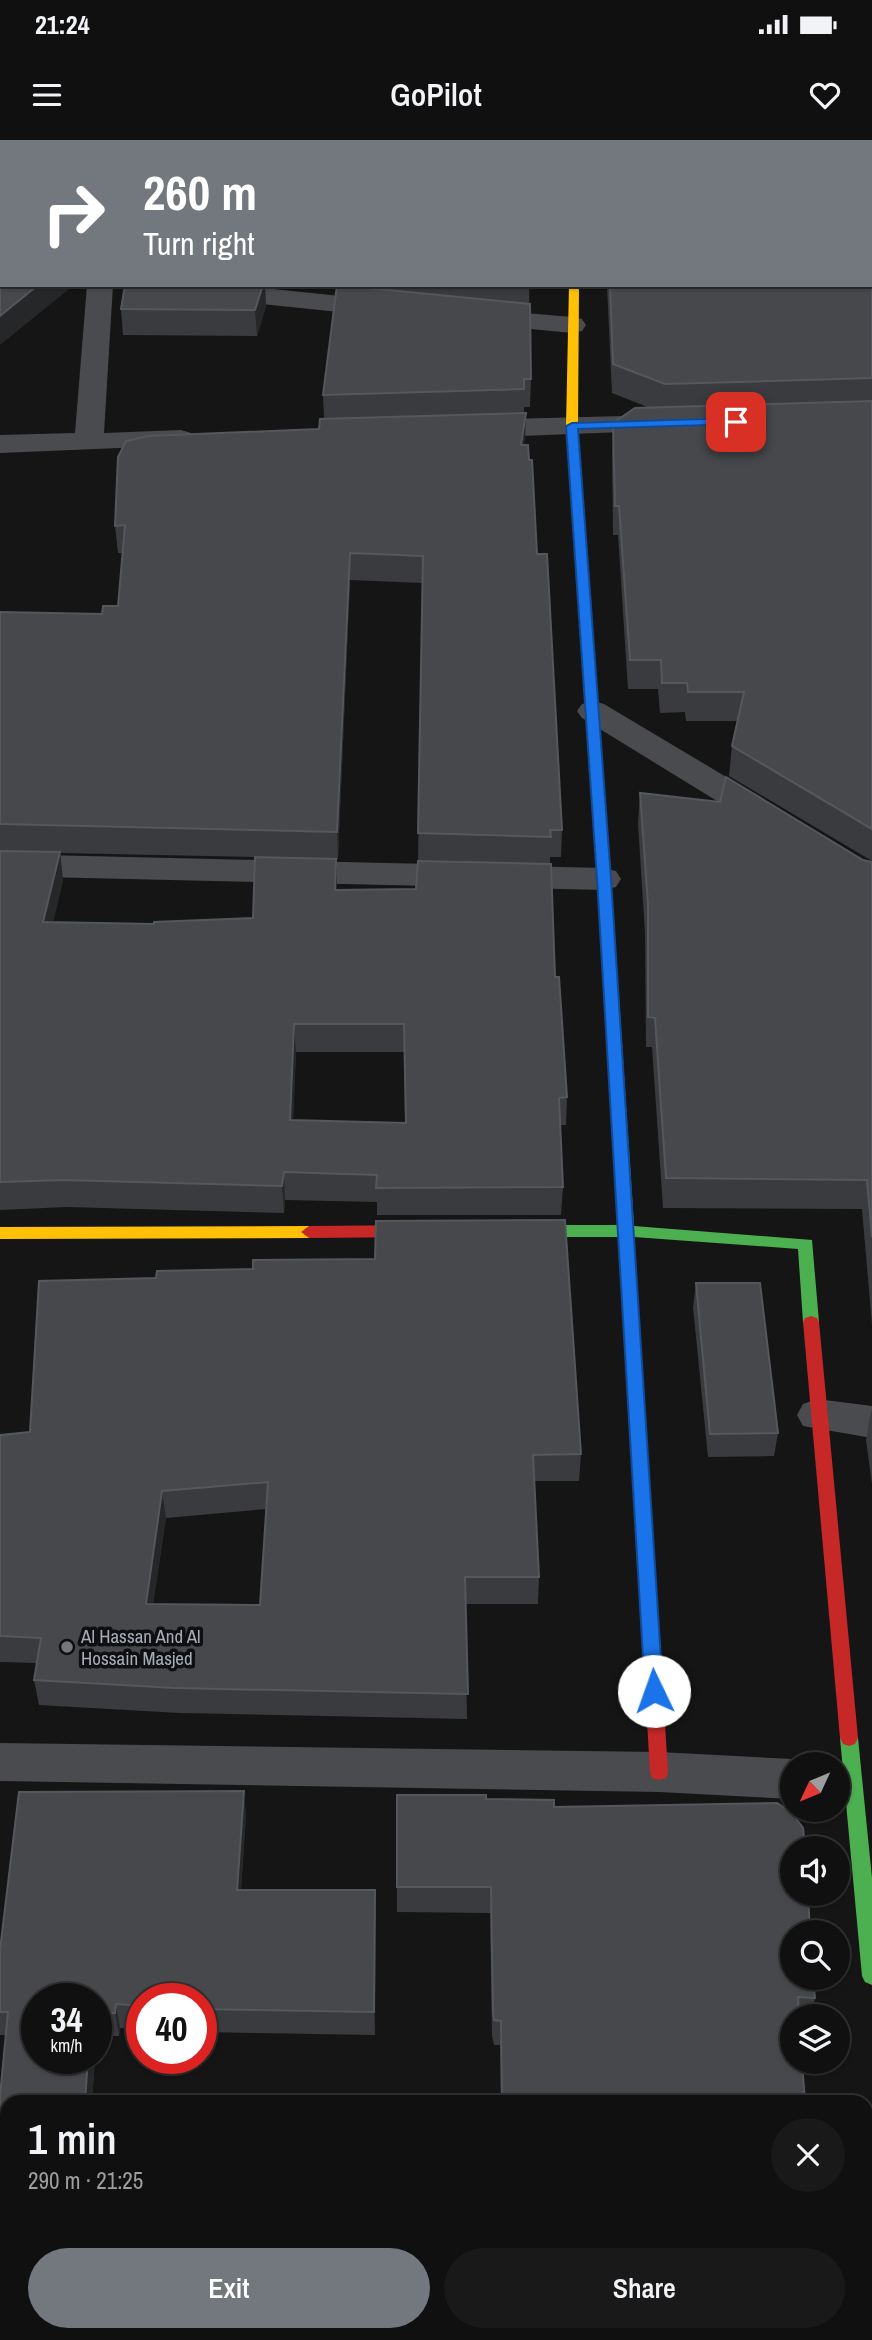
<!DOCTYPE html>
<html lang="en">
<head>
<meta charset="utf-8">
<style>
	:root { --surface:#101010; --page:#191919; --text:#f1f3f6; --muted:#9c9d9f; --line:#303030; --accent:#73777e }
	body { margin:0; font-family:"Archivo Narrow",sans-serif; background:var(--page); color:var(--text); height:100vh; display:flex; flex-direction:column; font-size:26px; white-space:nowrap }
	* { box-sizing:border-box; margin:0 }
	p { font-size:23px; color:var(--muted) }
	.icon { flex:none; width:38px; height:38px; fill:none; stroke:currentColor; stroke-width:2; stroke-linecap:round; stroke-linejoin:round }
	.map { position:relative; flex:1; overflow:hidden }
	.sheet { position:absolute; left:0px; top:1955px; width:873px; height:247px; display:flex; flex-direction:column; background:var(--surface); border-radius:21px 21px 0 0; box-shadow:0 2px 5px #0004,0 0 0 2px var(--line) }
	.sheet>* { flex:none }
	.top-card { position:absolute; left:0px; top:0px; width:873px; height:147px; box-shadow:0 2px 5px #0004,0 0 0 2px var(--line); background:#73777e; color:#fff; overflow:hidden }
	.needle { width:46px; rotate:226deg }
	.buttons { position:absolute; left:780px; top:1612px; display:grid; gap:14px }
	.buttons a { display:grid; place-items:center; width:70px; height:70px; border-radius:50%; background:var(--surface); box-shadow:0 2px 5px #0004,0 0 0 2px var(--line); font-size:35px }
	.speed { position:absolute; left:21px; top:1843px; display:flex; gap:14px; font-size:35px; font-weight:700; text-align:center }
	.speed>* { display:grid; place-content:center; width:91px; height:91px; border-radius:50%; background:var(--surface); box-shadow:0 2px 5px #0004,0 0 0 2px var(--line); line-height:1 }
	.speed small { font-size:18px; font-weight:400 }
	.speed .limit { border:10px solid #d22; background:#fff; color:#111 }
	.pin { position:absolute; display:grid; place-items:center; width:60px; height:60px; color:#fff; margin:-30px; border-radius:14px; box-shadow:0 4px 10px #0006 }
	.me { position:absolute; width:77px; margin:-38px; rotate:357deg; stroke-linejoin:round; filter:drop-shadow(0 0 5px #0008) }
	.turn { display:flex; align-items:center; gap:24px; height:147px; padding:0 28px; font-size:32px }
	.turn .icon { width:91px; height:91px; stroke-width:2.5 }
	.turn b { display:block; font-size:49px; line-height:60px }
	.round { display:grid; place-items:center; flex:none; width:74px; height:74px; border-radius:37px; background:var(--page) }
	.overview { display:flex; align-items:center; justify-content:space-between; height:119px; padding:0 28px }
	h1 { font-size:42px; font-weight:600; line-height:52px }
	.primary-button { display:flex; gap:14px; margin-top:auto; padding:14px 28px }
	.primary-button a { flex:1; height:80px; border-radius:42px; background:var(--accent); color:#fff; font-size:28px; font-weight:600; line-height:80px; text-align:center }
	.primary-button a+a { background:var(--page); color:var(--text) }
	.status { display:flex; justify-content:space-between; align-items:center; height:49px; padding:0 35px; background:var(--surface); direction:ltr }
	.status svg { height:19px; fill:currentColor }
	header { display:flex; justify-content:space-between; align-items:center; height:91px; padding:0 28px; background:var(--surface); font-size:32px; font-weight:600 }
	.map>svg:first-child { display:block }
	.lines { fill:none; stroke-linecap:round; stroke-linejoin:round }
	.street { fill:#494b4e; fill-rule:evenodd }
	.fast { fill:#4caf50; fill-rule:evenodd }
	.slow { fill:#ffc107; fill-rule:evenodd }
	.jam { fill:#c62828; fill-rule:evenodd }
	.wall { fill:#3a3b3e; fill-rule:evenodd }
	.shaded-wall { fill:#262728 }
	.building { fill:#46484b; stroke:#54575c; stroke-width:2; fill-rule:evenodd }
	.route { fill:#1a73e8; stroke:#114b97; stroke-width:2 }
	.poi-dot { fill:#73777e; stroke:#0f0f11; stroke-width:2.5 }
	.labels { text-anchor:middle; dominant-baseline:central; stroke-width:7; stroke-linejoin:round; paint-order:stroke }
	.poi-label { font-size:19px; fill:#a5acb7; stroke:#0f0f11; text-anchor:start }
</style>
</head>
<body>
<div class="status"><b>21:24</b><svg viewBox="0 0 49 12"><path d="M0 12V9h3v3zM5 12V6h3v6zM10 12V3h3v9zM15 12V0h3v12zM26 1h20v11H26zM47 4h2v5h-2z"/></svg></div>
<header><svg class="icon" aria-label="menu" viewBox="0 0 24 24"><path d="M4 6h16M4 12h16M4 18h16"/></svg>GoPilot<svg class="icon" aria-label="heart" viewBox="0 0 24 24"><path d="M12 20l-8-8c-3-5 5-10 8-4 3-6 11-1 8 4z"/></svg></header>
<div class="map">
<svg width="872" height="2200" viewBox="0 0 872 2200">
	<rect width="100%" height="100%" fill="#151515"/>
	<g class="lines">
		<g class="street">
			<path d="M 329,0 L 353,0 L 328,2 Z"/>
			<path d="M 87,145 L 113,145 L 104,293 L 181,290 L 191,293 L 195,299 L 191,305 L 0,313 L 0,295 L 75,293 Z"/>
			<path d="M 141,145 L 235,145 L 388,161 L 398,163 L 402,169 L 398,175 L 388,177 L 154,153 L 145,151 Z"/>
			<path d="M 480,169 L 572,177 L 582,179 L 586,185 L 582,191 L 572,193 L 470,183 L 466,177 L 470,171 Z"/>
			<path d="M 663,275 L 673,278 L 677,284 L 673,290 L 472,298 L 462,295 L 458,289 L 462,283 L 472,280 Z"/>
			<path d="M 593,561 L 604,564 L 780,669 L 785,677 L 780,685 L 768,688 L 756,685 L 582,578 L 577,571 L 582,564 Z"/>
			<path d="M 0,714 L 604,728 L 616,731 L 621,739 L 616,747 L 604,750 L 0,736 Z"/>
			<path d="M 817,1259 L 872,1266 L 872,1298 L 803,1286 L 797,1275 L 803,1264 Z"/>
			<path d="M 0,1603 L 659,1612 L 793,1619 L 806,1624 L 793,1624 L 793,1659 L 659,1652 L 0,1641 Z"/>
		</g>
		<g class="fast">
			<path d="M 605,746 L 612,751 L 634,1086 L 812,1100 L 819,1182 L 817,1186 L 805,1186 L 803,1182 L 798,1109 L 634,1097 L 636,1123 L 634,1127 L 622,1127 L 619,1097 L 515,1097 L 507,1091 L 515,1085 L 618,1085 L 598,751 Z"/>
			<path d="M 849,1590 L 855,1592 L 858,1598 L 872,1738 L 872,1845 L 865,1842 L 862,1836 L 840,1598 L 843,1592 Z"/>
		</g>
		<g class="slow">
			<path d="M 569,145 L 579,145 L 578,286 L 589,446 L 583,450 L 577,446 L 566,286 Z"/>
			<path d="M 309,1086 L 317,1092 L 309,1098 L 0,1099 L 0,1087 Z"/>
		</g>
		<g class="jam">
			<path d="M 583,442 L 589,446 L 612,751 L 605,756 L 598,751 L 577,446 Z"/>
			<path d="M 426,1085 L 434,1091 L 426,1097 L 309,1098 L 301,1092 L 309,1086 Z"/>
			<path d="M 628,1117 L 634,1119 L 636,1123 L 668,1632 L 666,1638 L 659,1640 L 652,1638 L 650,1632 L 620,1123 L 622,1119 Z"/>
			<path d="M 811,1176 L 817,1178 L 819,1182 L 858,1598 L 855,1604 L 849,1606 L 843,1604 L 840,1598 L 803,1182 L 805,1178 Z"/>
		</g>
	</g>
	<g class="wall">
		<path d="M 600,0 L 872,0 L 872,721 L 729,636 L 732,606 L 737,581 L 686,581 L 685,572 L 660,573 L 658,549 L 628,549 L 618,395 L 613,395 L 612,312 L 613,283 L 650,268 L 612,253 L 607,145 L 872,145 L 872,2 L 600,2 Z"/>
		<path d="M 125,145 L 265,145 L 266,166 L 257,196 L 123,195 L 121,169 Z"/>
		<path d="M 337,145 L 529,145 L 531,239 L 530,267 L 524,267 L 524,305 L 537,414 L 562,690 L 561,717 L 550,717 L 550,724 L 555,837 L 567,957 L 566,985 L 560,985 L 563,1047 L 561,1075 L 377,1075 L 377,1062 L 285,1060 L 284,1073 L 67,1067 L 0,1070 L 0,472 L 102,474 L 118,466 L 123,413 L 118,413 L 115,386 L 319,289 L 324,279 L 323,255 ZM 350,440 L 422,443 L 418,721 L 416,749 L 337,750 L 336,719 L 338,719 ZM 60,713 L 255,717 L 253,778 L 154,784 L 53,782 L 63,740 ZM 296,912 L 404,912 L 405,983 L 293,980 Z"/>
		<path d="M 640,653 L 872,722 L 872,1185 L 862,1069 L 663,1068 L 652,907 L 646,907 L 645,794 L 638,683 Z"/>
		<path d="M 696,1143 L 778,1293 L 774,1316 L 708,1317 L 693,1167 Z"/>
		<path d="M 871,1271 L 872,1271 L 872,1344 L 866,1300 Z"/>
		<path d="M 0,1295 L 581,1314 L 579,1341 L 534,1341 L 539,1437 L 538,1464 L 465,1464 L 467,1579 L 179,1573 L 39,1565 L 34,1540 L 37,1523 L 0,1522 ZM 266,1369 L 260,1465 L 153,1464 L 166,1378 Z"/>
		<path d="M 486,1659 L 554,1667 L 815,1858 L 811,1876 L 793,1876 L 805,1962 L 501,1962 L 500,1905 L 494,1905 L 492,1896 L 490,1773 L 397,1772 L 397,1747 Z"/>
		<path d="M 246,1675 L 241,1750 L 375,1750 L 375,1895 L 201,1892 L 201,1858 L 142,1858 L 142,1889 L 120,1888 L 119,1896 L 96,1896 L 96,1858 L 37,1918 L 95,1918 L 92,1962 L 7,1962 L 7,1999 L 4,2000 L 0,1985 L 0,1956 L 6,1895 L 0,1895 L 0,1810 Z"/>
	</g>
	<g class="shaded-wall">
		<path d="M 38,145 L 74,145 L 0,205 L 0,176 Z"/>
		<path d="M 263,145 L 265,145 L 266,166 L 257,196 L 255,170 Z"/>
		<path d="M 526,273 L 525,300 L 520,332 L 521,305 Z"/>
		<path d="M 350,413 L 350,440 L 338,719 L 337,692 Z"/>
		<path d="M 60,712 L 63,740 L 47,810 L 43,782 Z"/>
		<path d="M 336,719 L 337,746 L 336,778 L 335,750 Z"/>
		<path d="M 294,884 L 296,912 L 292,1007 L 290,980 Z"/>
		<path d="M 284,1032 L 285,1060 L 284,1073 L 282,1046 Z"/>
		<path d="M 162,1351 L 166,1378 L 149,1490 L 146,1464 Z"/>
		<path d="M 244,1651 L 246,1675 L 239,1774 L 237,1750 Z"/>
		<path d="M 375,1750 L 376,1774 L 375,1895 L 374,1872 Z"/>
		<path d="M 116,1864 L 120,1888 L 119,1896 L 115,1873 Z"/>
		<path d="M 88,1918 L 95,1918 L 92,1962 L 85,1962 Z"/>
	</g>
	<g class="building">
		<path d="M 0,0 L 312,0 L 311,2 L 2,2 L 2,145 L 38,145 L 0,176 L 0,106 L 1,96 L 0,96 Z"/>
		<rect x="356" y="0" width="232" height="2"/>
		<path d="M 603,0 L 872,0 L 872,238 L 665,244 L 613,224 L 610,145 L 872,145 L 872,2 L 603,2 Z"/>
		<path d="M 125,145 L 263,145 L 255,170 L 121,169 Z"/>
		<path d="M 337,145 L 530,164 L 531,239 L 524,239 L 524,249 L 323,255 Z"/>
		<path d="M 872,261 L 872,689 L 732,606 L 744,552 L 688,552 L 687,543 L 662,543 L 661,520 L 630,520 L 619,366 L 615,366 L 613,283 L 635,268 Z"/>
		<path d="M 526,273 L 521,305 L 528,305 L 529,320 L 532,320 L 537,414 L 547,414 L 562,690 L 550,690 L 551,697 L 418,693 L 423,416 L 350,413 L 337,692 L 0,684 L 0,472 L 102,474 L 103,466 L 118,466 L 125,385 L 115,386 L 118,317 L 126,301 L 148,296 L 319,289 L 320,279 Z"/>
		<path d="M 726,637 L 863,720 L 872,722 L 872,1097 L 867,1040 L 666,1038 L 655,878 L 648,877 L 648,764 L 640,653 L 720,662 Z"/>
		<path d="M 0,711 L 60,712 L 43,782 L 154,784 L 154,782 L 253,778 L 255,717 L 336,719 L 335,750 L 416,749 L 418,721 L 551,724 L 555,837 L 559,837 L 567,957 L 559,958 L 563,1047 L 376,1048 L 377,1035 L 284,1032 L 282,1046 L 64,1040 L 0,1042 ZM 294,884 L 404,884 L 406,983 L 290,980 Z"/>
		<path d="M 565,1080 L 581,1314 L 533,1315 L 539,1437 L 465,1437 L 468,1554 L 175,1548 L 34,1540 L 41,1498 L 0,1496 L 0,1295 L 30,1292 L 39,1141 L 156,1138 L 157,1131 L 253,1129 L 253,1120 L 375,1119 L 376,1081 ZM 268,1342 L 260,1465 L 146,1464 L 162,1351 Z"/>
		<path d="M 696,1143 L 760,1143 L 778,1293 L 710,1294 Z"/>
		<path d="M 244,1651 L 237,1750 L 375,1750 L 374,1872 L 201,1869 L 201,1858 L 142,1858 L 142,1866 L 116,1864 L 115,1873 L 96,1873 L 96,1858 L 37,1858 L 37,1918 L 88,1918 L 85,1962 L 7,1962 L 7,1977 L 0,1977 L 0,1956 L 8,1872 L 0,1872 L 0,1810 L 19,1652 Z"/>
		<path d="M 397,1655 L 486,1655 L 486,1659 L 554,1660 L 554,1667 L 777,1663 L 791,1672 L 803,1688 L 805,1708 L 793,1708 L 793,1754 L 808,1754 L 810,1792 L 793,1792 L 793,1838 L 813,1838 L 815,1858 L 798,1857 L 799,1876 L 793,1876 L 793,1922 L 802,1922 L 805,1962 L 502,1962 L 501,1881 L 494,1880 L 493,1872 L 491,1747 L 397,1747 Z"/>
		<path d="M 0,2188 L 7,2188 L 7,2194 L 171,2195 L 170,2200 L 0,2200 Z"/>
		<path d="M 492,2194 L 841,2194 L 842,2200 L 492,2200 Z"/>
	</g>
	<path class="route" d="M 736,278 L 741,282 L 740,284 L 578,289 L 611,739 L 663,1551 L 654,1558 L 645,1551 L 597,739 L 566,286 L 572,283 Z"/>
	<circle class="poi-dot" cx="67" cy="1507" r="7"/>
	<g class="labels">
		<g class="poi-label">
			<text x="81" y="1496">Al Hassan And Al<tspan x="81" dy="22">Hossain Masjed</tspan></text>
		</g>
	</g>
</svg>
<div class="buttons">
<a><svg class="needle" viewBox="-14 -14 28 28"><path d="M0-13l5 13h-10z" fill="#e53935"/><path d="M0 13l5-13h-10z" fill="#9c9d9f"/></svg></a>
<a><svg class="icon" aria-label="sound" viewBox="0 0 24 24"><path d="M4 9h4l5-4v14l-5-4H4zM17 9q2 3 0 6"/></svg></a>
<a><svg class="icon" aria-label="search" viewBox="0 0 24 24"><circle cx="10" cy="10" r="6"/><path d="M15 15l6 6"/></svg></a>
<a><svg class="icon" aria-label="layers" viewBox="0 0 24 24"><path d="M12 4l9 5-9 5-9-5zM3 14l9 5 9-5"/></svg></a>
</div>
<div class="speed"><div>34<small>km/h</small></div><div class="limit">40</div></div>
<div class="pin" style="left:736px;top:282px;background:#d93025"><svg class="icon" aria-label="arrive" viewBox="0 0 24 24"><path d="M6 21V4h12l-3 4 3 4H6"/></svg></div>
<svg class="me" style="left:654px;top:1551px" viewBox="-20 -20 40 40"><circle r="19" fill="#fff"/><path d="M0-13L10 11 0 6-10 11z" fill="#1a73e8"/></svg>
<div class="top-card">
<div class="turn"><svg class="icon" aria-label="right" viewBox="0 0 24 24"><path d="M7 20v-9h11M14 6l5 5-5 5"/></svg><div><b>260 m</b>Turn right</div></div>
</div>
<section class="sheet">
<div class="overview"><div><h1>1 min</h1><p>290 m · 21:25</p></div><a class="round"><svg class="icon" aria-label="close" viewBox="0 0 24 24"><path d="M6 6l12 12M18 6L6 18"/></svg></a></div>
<div class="primary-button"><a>Exit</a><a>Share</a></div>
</section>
</div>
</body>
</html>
